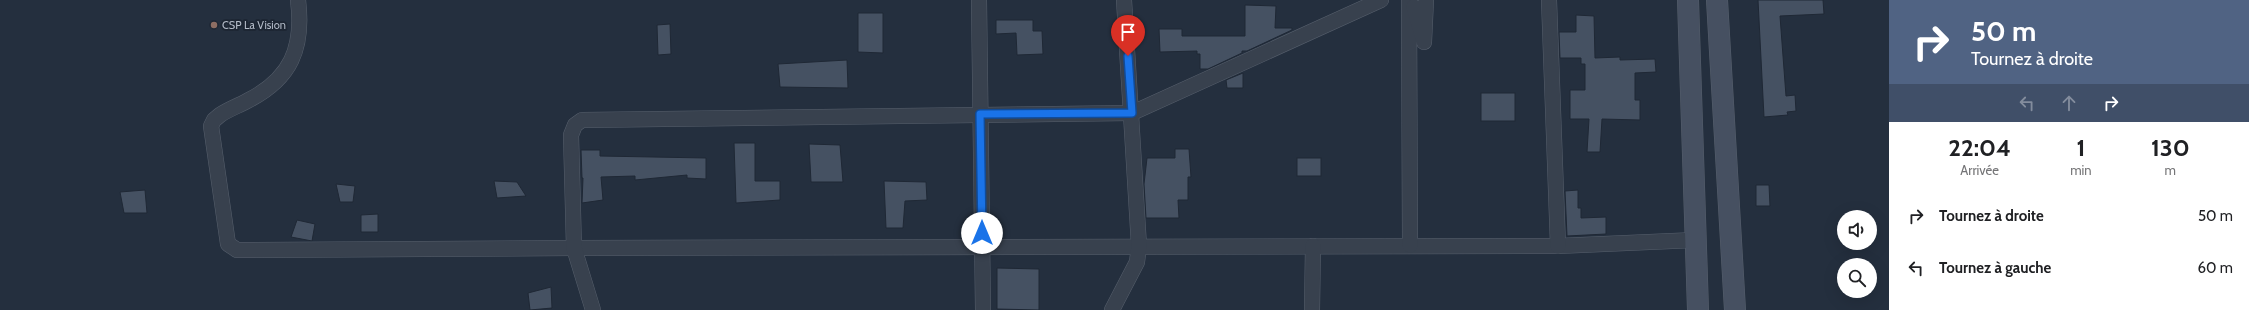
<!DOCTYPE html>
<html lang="fr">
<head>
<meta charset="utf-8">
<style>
	:root { --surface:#fff; --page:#f2f2f2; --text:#202124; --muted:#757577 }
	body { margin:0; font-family:Cabin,sans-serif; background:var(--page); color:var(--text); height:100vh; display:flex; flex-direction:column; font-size:15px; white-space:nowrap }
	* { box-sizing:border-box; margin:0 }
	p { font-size:13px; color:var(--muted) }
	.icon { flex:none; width:22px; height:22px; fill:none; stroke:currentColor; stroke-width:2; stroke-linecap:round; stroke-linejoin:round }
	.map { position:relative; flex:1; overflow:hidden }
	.panel { display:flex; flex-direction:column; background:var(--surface); width:360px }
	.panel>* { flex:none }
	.hud { background:#506383; color:#fff; overflow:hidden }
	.controls { position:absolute; left:1837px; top:210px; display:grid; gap:8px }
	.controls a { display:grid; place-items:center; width:40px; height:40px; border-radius:50%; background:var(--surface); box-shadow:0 4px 16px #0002; font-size:20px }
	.pin { position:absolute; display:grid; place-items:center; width:34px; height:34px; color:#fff; margin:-41px -17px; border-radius:50% 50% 50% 0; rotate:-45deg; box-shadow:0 0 4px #0007 }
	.pin .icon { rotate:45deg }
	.me { position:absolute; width:44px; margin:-22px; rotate:0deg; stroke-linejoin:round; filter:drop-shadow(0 0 3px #0008) }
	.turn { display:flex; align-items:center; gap:14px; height:84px; padding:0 16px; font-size:18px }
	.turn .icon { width:52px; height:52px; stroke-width:2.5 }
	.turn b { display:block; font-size:28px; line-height:34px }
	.lanes { display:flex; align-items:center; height:38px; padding:0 16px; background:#0003; justify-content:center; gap:20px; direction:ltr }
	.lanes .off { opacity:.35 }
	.eta { display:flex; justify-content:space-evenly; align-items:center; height:68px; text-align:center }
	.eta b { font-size:24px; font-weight:700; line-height:28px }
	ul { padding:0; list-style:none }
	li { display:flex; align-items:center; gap:12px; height:52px; padding:0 16px }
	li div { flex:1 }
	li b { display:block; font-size:15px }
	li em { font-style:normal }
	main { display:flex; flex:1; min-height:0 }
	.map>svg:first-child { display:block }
	.building { fill:#455162; stroke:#1f2835 }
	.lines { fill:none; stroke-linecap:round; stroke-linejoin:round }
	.minor-casing { stroke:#565f6c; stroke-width:16 }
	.secondary-casing { stroke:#565f6c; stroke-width:22 }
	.minor { stroke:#38414e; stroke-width:15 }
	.secondary { stroke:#465061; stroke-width:21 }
	.route-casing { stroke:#114b97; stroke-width:10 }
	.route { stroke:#1a73e8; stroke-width:7 }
	.education-dot { fill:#8d6e63; stroke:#1d2633; stroke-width:1.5 }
	.labels { text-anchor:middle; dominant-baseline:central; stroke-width:4; stroke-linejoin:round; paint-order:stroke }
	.poi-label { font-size:11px; fill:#b4bcc9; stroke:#1d2633; text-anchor:start }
</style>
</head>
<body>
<main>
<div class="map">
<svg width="1889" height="310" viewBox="0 0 1889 310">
	<rect width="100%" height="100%" fill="#242f3e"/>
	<g class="building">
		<path d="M 1758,0 L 1823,0 L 1824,14 L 1780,16 L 1786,96 L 1795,95 L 1796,111 L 1787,112 L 1788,115 L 1764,117 Z"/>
		<path d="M 1245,5 L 1276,6 L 1275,28 L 1292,28 L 1292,30 L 1247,51 L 1242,51 L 1242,53 L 1208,69 L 1200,69 L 1200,54 L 1197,54 L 1197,51 L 1160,52 L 1159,29 L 1182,29 L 1182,36 L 1245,36 Z"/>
		<path d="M 858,13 L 883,13 L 883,53 L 858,52 Z"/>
		<path d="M 1576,15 L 1594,16 L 1595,58 L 1620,57 L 1620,60 L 1655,59 L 1656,72 L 1635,73 L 1635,100 L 1640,100 L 1640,120 L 1602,119 L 1600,152 L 1587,152 L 1589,119 L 1570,119 L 1570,90 L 1585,90 L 1585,64 L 1581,64 L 1581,58 L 1560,58 L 1559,32 L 1576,32 Z"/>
		<path d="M 996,20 L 1033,20 L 1033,31 L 1042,31 L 1043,54 L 1017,55 L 1016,33 L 996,34 Z"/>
		<path d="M 670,24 L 671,54 L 658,55 L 657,25 Z"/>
		<path d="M 847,60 L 848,88 L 780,87 L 778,64 Z"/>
		<path d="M 1243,73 L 1243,88 L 1227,88 L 1226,80 Z"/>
		<rect x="1481" y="93" width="34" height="28"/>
		<path d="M 734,143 L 755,143 L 755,181 L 780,181 L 780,200 L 736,203 Z"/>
		<path d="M 809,144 L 840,145 L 843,182 L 811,182 Z"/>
		<path d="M 1175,149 L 1189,149 L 1191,177 L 1188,177 L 1188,200 L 1178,200 L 1179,218 L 1146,218 L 1144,184 L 1147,158 L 1175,158 Z"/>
		<path d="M 581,150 L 600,150 L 600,156 L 706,158 L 706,179 L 687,178 L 687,175 L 635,180 L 635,176 L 601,177 L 603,200 L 582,203 L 583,178 L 582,178 Z"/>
		<rect x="1297" y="158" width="24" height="18"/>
		<path d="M 494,181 L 517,182 L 526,196 L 497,198 Z"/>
		<path d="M 884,181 L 926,182 L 927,200 L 905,201 L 903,228 L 886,228 Z"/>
		<path d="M 336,184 L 355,186 L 353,202 L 340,202 Z"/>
		<path d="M 1756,185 L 1769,185 L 1770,206 L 1756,206 Z"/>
		<path d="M 145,190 L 147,213 L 124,213 L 120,192 Z"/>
		<path d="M 1578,190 L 1578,208 L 1581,208 L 1581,218 L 1606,217 L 1606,234 L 1567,236 L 1565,191 Z"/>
		<path d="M 378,214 L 378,232 L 361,232 L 361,215 Z"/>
		<path d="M 297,220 L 315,224 L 312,241 L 291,237 Z"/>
		<path d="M 997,268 L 1039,269 L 1039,310 L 997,309 Z"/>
		<path d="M 551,287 L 552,308 L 530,310 L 528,293 Z"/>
	</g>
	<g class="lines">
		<g class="minor-casing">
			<g id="minor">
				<path d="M 298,0 C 304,48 291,79 247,101 C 238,106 229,109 220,115 L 214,120 L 211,126 L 228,244 L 237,250 L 574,248 L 1558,246 L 1695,240"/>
				<path d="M 979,0 L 983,310"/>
				<path d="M 1409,0 L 1410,245"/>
				<path d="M 1549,0 L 1558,246"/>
				<path d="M 1414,7 L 1424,42 L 1426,0"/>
				<path d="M 593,310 L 574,248 L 571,135 L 575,125 L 582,120 L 1132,113 L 1381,0"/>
				<path d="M 1112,310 L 1137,262 L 1139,246 L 1124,0"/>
				<path d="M 1312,310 L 1313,246"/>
			</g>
		</g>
		<g class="secondary-casing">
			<g id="secondary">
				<path d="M 1688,0 L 1698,310"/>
				<path d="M 1717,0 L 1735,310"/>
			</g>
		</g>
		<use href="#minor" class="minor"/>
		<use href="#secondary" class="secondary"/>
	</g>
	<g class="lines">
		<g class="route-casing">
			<path id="route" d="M 982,233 L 980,114 L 1132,113 L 1128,56"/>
		</g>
		<use href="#route" class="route"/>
	</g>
	<circle class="education-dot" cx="214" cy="25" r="4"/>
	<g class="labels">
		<g class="poi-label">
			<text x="222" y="25">CSP La Vision</text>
		</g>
	</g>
</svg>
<div class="controls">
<a><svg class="icon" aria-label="sound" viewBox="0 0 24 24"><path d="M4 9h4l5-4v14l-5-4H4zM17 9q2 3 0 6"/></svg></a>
<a><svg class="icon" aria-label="search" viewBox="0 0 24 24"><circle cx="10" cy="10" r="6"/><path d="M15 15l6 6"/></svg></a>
</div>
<div class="pin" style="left:1128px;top:56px;background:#d93025"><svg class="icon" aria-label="arrive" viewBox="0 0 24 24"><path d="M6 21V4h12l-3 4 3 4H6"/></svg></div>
<svg class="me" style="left:982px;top:233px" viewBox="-20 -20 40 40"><circle r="19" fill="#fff"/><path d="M0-13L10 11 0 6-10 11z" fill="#1a73e8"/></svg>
</div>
<section class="panel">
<div class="hud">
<div class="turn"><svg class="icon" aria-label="right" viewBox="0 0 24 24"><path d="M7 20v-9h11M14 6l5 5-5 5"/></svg><div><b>50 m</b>Tournez à droite</div></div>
<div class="lanes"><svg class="icon off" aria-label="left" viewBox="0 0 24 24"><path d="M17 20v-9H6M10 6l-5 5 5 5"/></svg><svg class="icon off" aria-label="ahead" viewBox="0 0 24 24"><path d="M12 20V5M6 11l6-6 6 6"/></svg><svg class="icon" aria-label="right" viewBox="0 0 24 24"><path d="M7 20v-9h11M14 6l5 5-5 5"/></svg></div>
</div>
<div class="eta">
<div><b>22:04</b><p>Arrivée</p></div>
<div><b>1</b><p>min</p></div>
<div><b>130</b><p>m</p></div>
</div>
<ul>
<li><svg class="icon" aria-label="right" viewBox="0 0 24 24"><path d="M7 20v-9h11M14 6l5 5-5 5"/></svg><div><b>Tournez à droite</b></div><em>50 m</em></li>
<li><svg class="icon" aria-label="left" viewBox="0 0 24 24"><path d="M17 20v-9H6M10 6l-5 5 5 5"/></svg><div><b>Tournez à gauche</b></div><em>60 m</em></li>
</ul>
</section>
</main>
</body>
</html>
